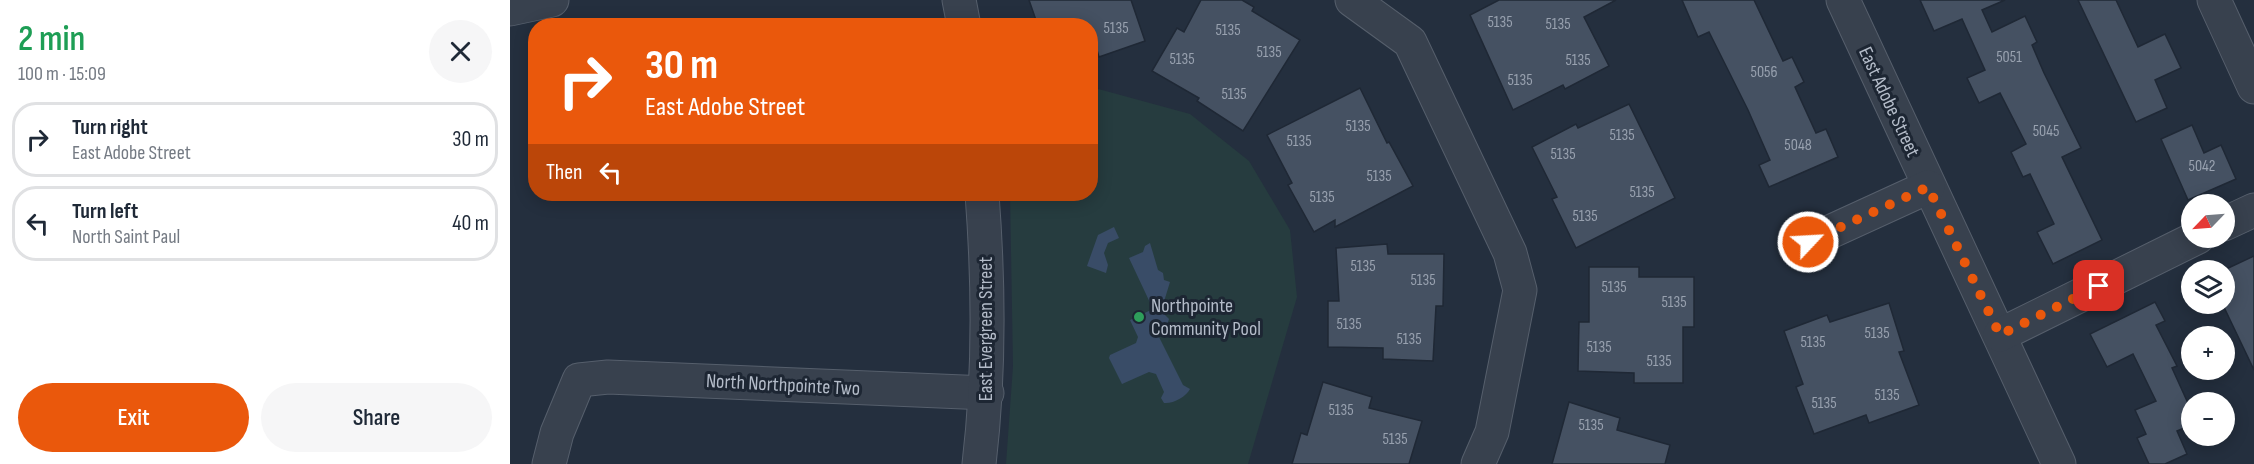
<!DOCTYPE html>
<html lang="en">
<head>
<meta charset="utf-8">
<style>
	:root { --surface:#fff; --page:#f6f6f7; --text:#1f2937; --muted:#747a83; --line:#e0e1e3; --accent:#ea580c }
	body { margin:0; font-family:"Sofia Sans Condensed",sans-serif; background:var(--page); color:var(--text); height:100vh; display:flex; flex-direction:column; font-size:22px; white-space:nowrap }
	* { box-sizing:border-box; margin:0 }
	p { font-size:20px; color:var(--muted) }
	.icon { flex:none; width:33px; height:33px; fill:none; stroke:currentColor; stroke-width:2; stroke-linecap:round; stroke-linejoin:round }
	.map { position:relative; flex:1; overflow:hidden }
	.details { display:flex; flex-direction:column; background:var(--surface); width:510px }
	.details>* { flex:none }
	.top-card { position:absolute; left:18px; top:18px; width:570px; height:183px; border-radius:24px; box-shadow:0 3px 15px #0003; background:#ea580c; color:#fff; overflow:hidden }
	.needle { width:39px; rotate:245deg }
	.tools { position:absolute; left:1671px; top:194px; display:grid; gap:12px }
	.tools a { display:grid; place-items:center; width:54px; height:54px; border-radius:50%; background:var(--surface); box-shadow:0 3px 15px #0003; font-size:30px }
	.pin { position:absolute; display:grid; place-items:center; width:51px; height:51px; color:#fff; margin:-26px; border-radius:12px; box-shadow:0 3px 9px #0006 }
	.me { position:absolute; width:66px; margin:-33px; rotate:65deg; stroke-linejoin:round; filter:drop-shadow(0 0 4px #0008) }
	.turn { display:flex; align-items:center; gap:21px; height:126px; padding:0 18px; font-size:27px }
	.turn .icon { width:78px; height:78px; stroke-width:2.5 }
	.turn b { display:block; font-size:42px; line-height:51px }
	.then { display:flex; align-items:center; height:57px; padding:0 18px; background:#0003; gap:12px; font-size:22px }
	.round { display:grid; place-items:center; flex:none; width:63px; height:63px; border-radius:32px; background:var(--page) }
	.head { display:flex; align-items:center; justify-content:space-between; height:102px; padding:0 18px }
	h1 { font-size:36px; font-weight:600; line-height:45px; color:#1e9e55 }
	.cta { display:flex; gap:12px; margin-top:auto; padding:12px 18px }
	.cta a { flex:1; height:69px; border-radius:36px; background:var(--accent); color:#fff; font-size:24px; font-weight:600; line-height:69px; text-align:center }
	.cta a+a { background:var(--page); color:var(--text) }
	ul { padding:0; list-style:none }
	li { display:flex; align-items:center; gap:18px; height:75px; margin:0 12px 9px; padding:0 6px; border:3px solid var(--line); border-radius:24px }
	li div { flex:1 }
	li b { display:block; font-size:22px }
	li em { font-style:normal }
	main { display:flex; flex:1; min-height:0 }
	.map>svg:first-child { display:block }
	.green { fill:#263c3f }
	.water { fill:#394c67 }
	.building { fill:#455162; stroke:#1f2835; stroke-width:1.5 }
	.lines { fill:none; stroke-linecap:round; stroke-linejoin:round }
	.minor-casing { stroke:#565f6c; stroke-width:35 }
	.minor { stroke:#38414e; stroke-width:33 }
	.route { stroke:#ea580c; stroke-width:10; stroke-dasharray:0 18 }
	.leisure-dot { fill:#2e9e5b; stroke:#1d2633; stroke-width:2 }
	.labels { text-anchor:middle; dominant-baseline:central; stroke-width:6; stroke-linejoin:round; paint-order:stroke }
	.number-label { font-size:16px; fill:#98a1af }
	.street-label { font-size:20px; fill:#b4bcc9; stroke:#1d2633 }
	.poi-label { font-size:20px; fill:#b4bcc9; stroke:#1d2633; text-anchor:start }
</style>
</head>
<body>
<main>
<section class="details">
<div class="head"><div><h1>2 min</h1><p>100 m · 15:09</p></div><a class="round"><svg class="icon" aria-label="close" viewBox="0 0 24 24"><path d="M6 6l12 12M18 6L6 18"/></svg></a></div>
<ul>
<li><svg class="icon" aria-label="right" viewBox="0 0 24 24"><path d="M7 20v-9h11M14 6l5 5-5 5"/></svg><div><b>Turn right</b><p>East Adobe Street</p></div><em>30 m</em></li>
<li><svg class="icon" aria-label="left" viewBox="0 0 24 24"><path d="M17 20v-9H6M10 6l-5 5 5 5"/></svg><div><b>Turn left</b><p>North Saint Paul</p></div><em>40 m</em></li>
</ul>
<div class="cta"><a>Exit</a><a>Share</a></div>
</section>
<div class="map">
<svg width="1744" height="464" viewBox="0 0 1744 464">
	<rect width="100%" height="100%" fill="#242f3e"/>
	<path class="green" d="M 581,87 L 680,114 L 739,161 L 780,230 L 787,297 L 738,464 L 496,464 L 503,366 L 500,194 L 580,194 Z"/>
	<g class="water">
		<path d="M 604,227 L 609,238 L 598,243 L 594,253 L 598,265 L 596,273 L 577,266 L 588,235 Z"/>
		<path d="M 640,243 L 648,270 L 653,273 L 654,280 L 660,282 L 652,308 L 659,310 L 655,315 L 659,319 L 657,325 L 651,325 L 648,335 L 673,385 L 680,389 C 676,397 663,404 654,403 L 651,398 L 654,392 L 646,374 L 639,372 L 612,384 L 599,358 L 600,355 L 626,343 L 628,337 L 620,320 L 643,309 L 619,258 L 633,252 L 635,246 Z"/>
	</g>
	<g class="building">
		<path d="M 519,0 L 621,0 L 635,41 L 589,57 L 580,26 L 528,26 Z"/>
		<path d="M 691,0 L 732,0 L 744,7 L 742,11 L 790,40 L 733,131 L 687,101 L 689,98 L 642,71 L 667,28 L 674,32 Z"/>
		<path d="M 989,0 L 1106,0 L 1074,17 L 1099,66 L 1055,89 L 1053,85 L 1003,110 L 960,15 Z"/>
		<path d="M 1172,0 L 1244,0 L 1273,61 L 1282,57 L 1294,82 L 1285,87 L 1306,133 L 1316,129 L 1328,157 L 1259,187 L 1249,165 L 1260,160 L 1238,110 L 1199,32 L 1188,37 Z"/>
		<path d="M 1410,0 L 1495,0 L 1472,10 L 1482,32 L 1515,16 L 1527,42 L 1522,45 L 1534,73 L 1571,148 L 1552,157 L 1592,240 L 1543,264 L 1527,232 L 1544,224 L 1520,174 L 1513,177 L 1501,152 L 1516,144 L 1490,93 L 1469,103 L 1457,78 L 1475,70 L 1452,19 L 1424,31 Z"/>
		<path d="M 1568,0 L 1606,0 L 1628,47 L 1655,34 L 1671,68 L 1645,80 L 1657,108 L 1626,122 Z"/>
		<path d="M 850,88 L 877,143 L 879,142 L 903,186 L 825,227 L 825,220 L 804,232 L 778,185 L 782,183 L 757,135 Z"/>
		<path d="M 1119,104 L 1165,198 L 1066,248 L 1042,199 L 1047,197 L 1022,147 L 1066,124 L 1068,128 Z"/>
		<path d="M 1682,125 L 1694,153 L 1711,145 L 1726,179 L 1678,200 L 1651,139 Z"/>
		<path d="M 877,244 L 878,254 L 934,254 L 933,306 L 926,306 L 923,361 L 873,359 L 873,348 L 818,347 L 818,301 L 829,301 L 826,248 Z"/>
		<path d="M 1744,256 L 1744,370 L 1712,303 L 1714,303 L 1714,270 Z"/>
		<path d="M 1079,267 L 1129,267 L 1129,277 L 1184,277 L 1184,327 L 1173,327 L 1173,383 L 1124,383 L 1124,373 L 1068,371 L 1069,322 L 1079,322 Z"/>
		<path d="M 1645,302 L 1655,321 L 1646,325 L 1667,366 L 1662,368 L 1682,412 L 1682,425 L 1667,431 L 1677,454 L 1655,464 L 1639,464 L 1627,438 L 1636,434 L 1625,410 L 1646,401 L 1623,354 L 1597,367 L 1580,334 Z"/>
		<path d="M 1379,303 L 1394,351 L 1389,352 L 1409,405 L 1359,423 L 1356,415 L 1304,434 L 1286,387 L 1293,384 L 1274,331 L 1317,315 L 1320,322 Z"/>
		<path d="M 813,382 L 862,397 L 859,408 L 912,421 L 899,464 L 782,464 L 791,433 L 797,435 Z"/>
		<path d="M 1059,402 L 1110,418 L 1107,430 L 1160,445 L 1155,464 L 1042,464 Z"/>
	</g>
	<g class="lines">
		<g class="minor-casing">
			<g id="minor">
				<path d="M 449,0 L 454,26"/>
				<path d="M 842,0 L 900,42 L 1000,253 L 1010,290 L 982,432 L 968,464"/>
				<path d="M 1333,0 L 1549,464"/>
				<path d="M 1704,0 L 1744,87"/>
				<path d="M 0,9 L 42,0"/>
				<path d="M 1714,224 L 1744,210"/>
				<path d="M 1298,242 L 1418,187"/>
				<path d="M 1490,335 L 1688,237"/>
				<path d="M 39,464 L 47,433 L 69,380 L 98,377 L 477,393"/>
				<path d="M 469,464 C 480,372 479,285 472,194"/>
			</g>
		</g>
		<use href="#minor" class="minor"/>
	</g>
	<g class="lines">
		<path class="route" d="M 1298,242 L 1418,187 L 1490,335 L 1589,286"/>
	</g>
	<circle class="leisure-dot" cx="629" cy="317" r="6"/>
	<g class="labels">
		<g class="number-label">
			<text x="990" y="22">5135</text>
			<text x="1048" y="24">5135</text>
			<text x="606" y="28">5135</text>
			<text x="718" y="30">5135</text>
			<text x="759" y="52">5135</text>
			<text x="1499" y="57">5051</text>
			<text x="672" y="59">5135</text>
			<text x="1068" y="60">5135</text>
			<text x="1254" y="72">5056</text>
			<text x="1010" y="80">5135</text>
			<text x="724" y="94">5135</text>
			<text x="848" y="126">5135</text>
			<text x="1536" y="131">5045</text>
			<text x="1112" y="135">5135</text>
			<text x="789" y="141">5135</text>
			<text x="1288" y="145">5048</text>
			<text x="1053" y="154">5135</text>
			<text x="1692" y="166">5042</text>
			<text x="869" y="176">5135</text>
			<text x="1132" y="192">5135</text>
			<text x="812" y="197">5135</text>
			<text x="1075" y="216">5135</text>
			<text x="853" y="266">5135</text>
			<text x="913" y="280">5135</text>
			<text x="1104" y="287">5135</text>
			<text x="1164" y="302">5135</text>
			<text x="839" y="324">5135</text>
			<text x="1367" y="333">5135</text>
			<text x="899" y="339">5135</text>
			<text x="1303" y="342">5135</text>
			<text x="1089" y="347">5135</text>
			<text x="1149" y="361">5135</text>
			<text x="1377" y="395">5135</text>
			<text x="1314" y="403">5135</text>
			<text x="831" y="410">5135</text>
			<text x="1081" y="425">5135</text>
			<text x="885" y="439">5135</text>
		</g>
		<g class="street-label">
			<text transform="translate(1379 102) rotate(65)">East Adobe Street</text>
			<text transform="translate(476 329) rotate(-90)">East Evergreen Street</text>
			<text transform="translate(273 385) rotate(3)">North Northpointe Two</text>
		</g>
		<g class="poi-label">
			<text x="641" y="306">Northpointe<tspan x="641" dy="23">Community Pool</tspan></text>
		</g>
	</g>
</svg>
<div class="tools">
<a><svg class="needle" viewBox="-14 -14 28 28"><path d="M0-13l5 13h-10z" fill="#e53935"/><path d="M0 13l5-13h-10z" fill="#747a83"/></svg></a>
<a><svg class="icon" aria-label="layers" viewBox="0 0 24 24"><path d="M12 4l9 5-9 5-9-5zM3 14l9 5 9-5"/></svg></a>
<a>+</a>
<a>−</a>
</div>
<div class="pin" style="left:1589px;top:286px;background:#d93025"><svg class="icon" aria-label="arrive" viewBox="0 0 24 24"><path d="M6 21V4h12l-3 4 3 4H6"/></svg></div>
<svg class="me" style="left:1298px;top:242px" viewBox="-20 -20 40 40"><circle r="17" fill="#ea580c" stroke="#fff" stroke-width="3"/><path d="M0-11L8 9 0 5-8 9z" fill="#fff"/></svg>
<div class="top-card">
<div class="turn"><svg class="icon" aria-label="right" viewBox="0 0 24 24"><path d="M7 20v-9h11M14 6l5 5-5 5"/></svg><div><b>30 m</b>East Adobe Street</div></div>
<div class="then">Then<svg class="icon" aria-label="left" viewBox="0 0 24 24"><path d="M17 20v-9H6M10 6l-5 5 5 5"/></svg></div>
</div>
</div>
</main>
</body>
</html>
